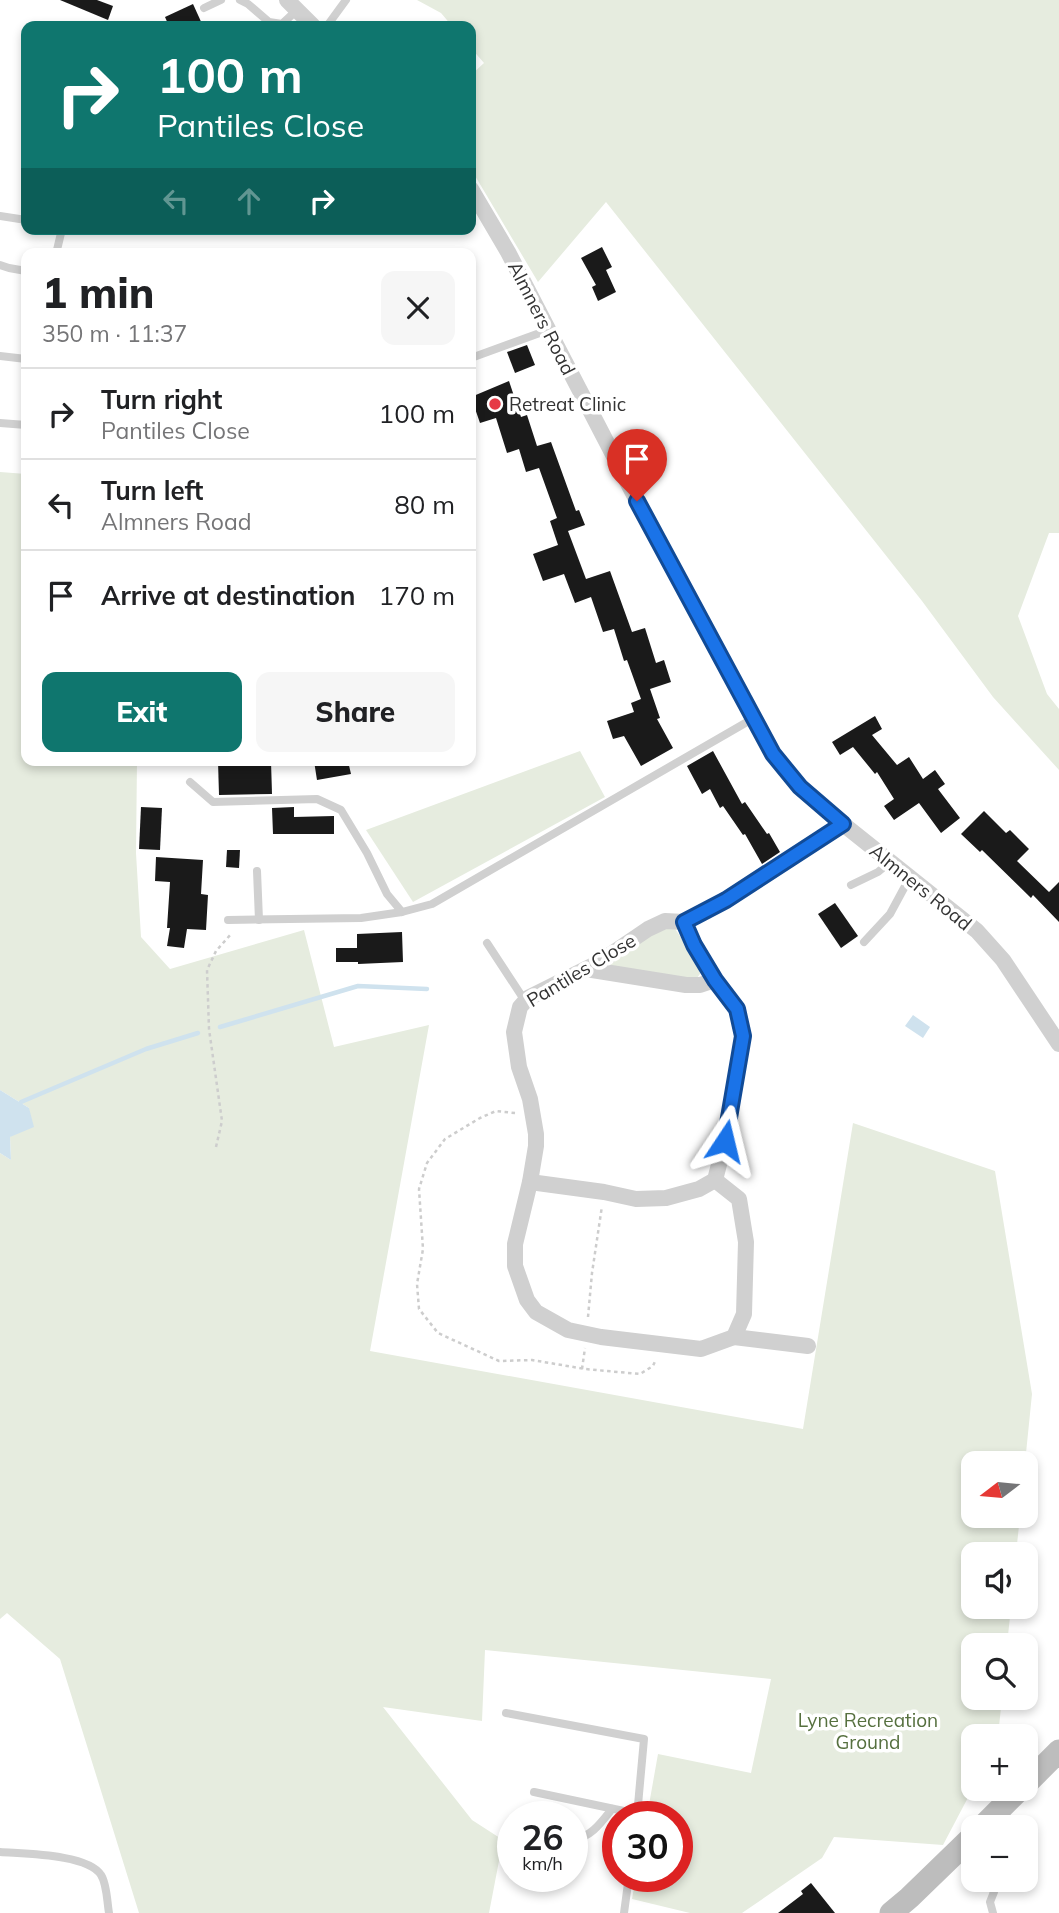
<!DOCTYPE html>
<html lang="en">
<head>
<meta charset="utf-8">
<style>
	:root { --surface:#fff; --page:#f6f6f6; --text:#202124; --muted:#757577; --line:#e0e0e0; --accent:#0f766e }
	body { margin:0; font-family:Mulish,sans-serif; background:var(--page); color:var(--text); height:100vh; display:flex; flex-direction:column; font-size:26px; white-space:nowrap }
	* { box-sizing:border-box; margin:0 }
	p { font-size:23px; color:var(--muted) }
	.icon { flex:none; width:38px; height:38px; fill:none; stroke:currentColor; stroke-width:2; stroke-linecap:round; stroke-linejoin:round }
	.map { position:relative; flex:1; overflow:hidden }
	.side { position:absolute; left:21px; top:248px; width:455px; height:518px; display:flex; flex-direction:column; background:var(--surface); border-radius:14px; box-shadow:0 4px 10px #0003 }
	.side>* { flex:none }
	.guide { position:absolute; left:21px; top:21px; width:455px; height:214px; border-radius:14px; box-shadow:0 4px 10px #0003; background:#0f766e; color:#fff; overflow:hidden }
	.needle { width:46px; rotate:254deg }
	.buttons { position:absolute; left:961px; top:1451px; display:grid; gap:14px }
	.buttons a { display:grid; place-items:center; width:77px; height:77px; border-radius:14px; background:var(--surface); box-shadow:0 4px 10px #0003; font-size:35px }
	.speed { position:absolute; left:497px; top:1801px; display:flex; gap:14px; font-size:35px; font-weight:700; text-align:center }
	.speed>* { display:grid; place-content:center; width:91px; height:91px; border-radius:50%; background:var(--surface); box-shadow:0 4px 10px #0003; line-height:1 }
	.speed small { font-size:18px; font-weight:400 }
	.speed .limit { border:10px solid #d22; background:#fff; color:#111 }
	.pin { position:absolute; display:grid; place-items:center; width:60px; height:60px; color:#fff; margin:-72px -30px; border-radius:50% 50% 50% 0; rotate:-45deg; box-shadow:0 0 7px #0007 }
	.pin .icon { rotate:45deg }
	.me { position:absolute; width:77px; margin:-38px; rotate:10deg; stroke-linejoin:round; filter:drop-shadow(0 0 5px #0008) }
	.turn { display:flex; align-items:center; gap:24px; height:147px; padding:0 21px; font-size:32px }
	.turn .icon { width:91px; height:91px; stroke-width:2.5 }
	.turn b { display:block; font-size:49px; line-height:60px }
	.lanes { display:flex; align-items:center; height:66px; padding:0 21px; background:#0003; justify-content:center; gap:35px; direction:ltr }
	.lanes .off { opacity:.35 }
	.round { display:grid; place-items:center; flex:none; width:74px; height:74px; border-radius:14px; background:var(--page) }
	.overview { display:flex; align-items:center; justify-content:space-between; height:119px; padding:0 21px }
	h1 { font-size:42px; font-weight:800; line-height:52px }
	.cta { display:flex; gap:14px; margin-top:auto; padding:14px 21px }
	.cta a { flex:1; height:80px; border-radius:14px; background:var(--accent); color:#fff; font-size:28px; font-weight:800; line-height:80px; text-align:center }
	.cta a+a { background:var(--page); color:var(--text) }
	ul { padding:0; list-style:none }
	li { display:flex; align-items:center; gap:21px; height:91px; padding:0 21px; border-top:2px solid var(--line) }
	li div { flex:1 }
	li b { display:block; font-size:26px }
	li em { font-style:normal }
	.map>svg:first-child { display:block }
	.green { fill:#e6ecdf }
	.water { fill:#cfe2ee }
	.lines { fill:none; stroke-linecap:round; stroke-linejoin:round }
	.stream { stroke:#cfe2ee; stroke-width:4.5 }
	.building { fill:#1a1a1a }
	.path { stroke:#cdcdcd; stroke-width:2.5; stroke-dasharray:3.5 3.5; stroke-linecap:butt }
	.lane { stroke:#d0d0d0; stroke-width:8 }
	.street { stroke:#d0d0d0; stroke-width:16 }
	.secondary { stroke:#bdbdbd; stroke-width:23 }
	.route-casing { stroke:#114b97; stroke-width:18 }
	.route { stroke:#1a73e8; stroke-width:12 }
	.poi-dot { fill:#e63946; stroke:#fff; stroke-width:2.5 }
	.labels { text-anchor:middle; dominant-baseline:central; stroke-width:7; stroke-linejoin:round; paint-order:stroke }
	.street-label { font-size:19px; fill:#333; stroke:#fff }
	.poi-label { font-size:19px; fill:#333; stroke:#fff; text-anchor:start }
	.park-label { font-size:19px; fill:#56703f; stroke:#fff }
</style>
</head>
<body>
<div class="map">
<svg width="1059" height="1913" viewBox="0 0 1059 1913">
	<rect width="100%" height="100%" fill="#fff"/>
	<g class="green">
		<path d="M 417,0 L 1059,0 L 1059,533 L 1049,533 L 1018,616 L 1047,694 L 1059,709 L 1059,770 L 993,697 L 922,601 L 606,202 L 538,282 L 471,169 L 471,75 L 484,63 L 471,48 L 471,26 L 452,26 L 441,13 Z"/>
		<path d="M 0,472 L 26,474 L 26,761 L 137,761 L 136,853 L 141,937 L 170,969 L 304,930 L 334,1047 L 429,1025 L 370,1351 L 803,1429 L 853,1123 L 995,1171 L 1032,1394 L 1025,1463 L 973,1463 L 973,1516 L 1020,1516 L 1016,1554 L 973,1554 L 973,1606 L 1011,1607 L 1007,1645 L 973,1645 L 973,1698 L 1002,1698 L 998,1736 L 973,1736 L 973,1788 L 943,1845 L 834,1837 L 822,1858 L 742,1913 L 690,1913 L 632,1899 L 636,1876 L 677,1876 L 677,1816 L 647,1816 L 658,1754 L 751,1773 L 771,1679 L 485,1650 L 482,1721 L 383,1707 L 472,1820 L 503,1840 L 489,1913 L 139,1913 L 60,1659 L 7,1613 L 0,1619 L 0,1153 L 11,1160 L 10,1137 L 29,1108 L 0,1090 Z"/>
		<path d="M 580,751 L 605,797 L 413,902 L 366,830 Z"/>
		<path d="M 674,927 L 699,965 L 700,974 L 697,978 L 692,979 L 604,966 L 659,929 Z"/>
	</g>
	<g class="water">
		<path d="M 913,1015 L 930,1027 L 923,1038 L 905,1026 Z"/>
		<path d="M 0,1090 L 29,1108 L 34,1127 L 10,1137 L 11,1160 L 0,1153 Z"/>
	</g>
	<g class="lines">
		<g class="stream">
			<path d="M 220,1027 L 358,986 L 427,989"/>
			<path d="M 21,1102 L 146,1049 L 198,1033"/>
		</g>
	</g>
	<g class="building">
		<path d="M 60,0 L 97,0 L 113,6 L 108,20 Z"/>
		<path d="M 193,4 L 203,26 L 169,26 L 165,17 Z"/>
		<path d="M 602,247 L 612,267 L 606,270 L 616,292 L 598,301 L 592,287 L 596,285 L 581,258 Z"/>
		<path d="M 527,345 L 535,365 L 515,373 L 507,352 Z"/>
		<path d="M 509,381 L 521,417 L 527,415 L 537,446 L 551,442 L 576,511 L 579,510 L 585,525 L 568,531 L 586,579 L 610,571 L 632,632 L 645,628 L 656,663 L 664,660 L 671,682 L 650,689 L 660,718 L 657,719 L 673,748 L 641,766 L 624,736 L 613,739 L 607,721 L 634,712 L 631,703 L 641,699 L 627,660 L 624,661 L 614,629 L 603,632 L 591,597 L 575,603 L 564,574 L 543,581 L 533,554 L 558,545 L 550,521 L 557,518 L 539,468 L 526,472 L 519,449 L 507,453 L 496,418 L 480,423 L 471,397 Z"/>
		<path d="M 875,716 L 882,729 L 872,735 L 897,765 L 909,757 L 923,779 L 935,770 L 945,784 L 938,789 L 960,818 L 941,833 L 919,803 L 894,820 L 884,806 L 894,799 L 877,772 L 875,774 L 853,747 L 840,755 L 832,742 Z"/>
		<path d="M 713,751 L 742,804 L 745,802 L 767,834 L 769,833 L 780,852 L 762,864 L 745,834 L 743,835 L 723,806 L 720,808 L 710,789 L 702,794 L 687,766 Z"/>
		<path d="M 218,761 L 271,761 L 272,794 L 219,795 Z"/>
		<path d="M 314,761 L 348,761 L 351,774 L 317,780 Z"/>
		<path d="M 141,807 L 162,808 L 160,850 L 139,849 Z"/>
		<path d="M 294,807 L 294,817 L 334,816 L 334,834 L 273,834 L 272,808 Z"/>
		<path d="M 984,811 L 1006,833 L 1010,830 L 1029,849 L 1017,861 L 1049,892 L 1059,882 L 1059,922 L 1033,895 L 1031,898 L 982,850 L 980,852 L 961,834 Z"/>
		<path d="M 227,850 L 240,850 L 239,868 L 226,867 Z"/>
		<path d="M 156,857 L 203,860 L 201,894 L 208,895 L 206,930 L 187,929 L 184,948 L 167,946 L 170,928 L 167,928 L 170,882 L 155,881 Z"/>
		<path d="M 835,903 L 858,936 L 841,948 L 818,914 Z"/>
		<path d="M 402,932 L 403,962 L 358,964 L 358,962 L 336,962 L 336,948 L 357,948 L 357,934 Z"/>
		<path d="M 811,1883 L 835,1913 L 778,1913 L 803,1894 L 801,1891 Z"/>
	</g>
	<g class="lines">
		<g class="path">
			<path d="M 515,1113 L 496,1111 L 480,1118 L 445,1139 L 427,1163 L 419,1189 L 423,1249 L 417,1284 L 419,1309 L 438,1333 L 499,1361 L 532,1360 L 585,1369 L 640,1374 L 653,1366 L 656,1359"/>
			<path d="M 216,1147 L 222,1121 L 209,1029 L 207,970 L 216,951 L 232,933"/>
			<path d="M 588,1317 L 592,1273 L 602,1206"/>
			<path d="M 582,1369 L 585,1348"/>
		</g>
		<g class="lane">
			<path d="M 240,0 L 248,4 L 269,22 L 282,24 L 297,10"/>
			<path d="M 204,8 L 221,0"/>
			<path d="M 327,26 L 346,0"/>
			<path d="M 0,216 L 26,220"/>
			<path d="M 56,254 L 62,229"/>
			<path d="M 0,265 L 9,268 L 26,271"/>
			<path d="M 0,356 L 26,359"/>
			<path d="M 471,358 L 548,330"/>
			<path d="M 0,423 L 26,425"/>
			<path d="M 190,782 L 213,802 L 317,799 L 341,810 L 367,853 L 387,894 L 402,912"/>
			<path d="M 257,871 L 259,920"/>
			<path d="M 851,885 L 878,872 L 890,862"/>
			<path d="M 228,920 L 361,918 L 402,912 L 432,904 L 754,718"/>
			<path d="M 864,942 L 890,914 L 910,877"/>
			<path d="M 487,943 L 525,1001"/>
			<path d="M 506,1713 L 644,1739 L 637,1816"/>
			<path d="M 534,1792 L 638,1814"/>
			<path d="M 572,1841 C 592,1836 600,1824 612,1809"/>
			<path d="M 0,1852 C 24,1854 88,1854 101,1875 C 107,1884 107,1902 109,1913"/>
			<path d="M 986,1880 L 994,1892 L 990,1902 L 993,1913"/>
			<path d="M 624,1913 L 629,1876"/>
		</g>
		<g class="street">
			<path d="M 287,0 L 313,26"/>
			<path d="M 471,189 L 508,252 L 647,520 L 773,754 L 800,787 L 843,824 L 977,931 L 1003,960 L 1059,1044"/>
			<path d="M 586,969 L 686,985 L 700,985 L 715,980"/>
			<path d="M 715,1180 L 739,1199 L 746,1242 L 744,1314 L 734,1337 L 701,1349 L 601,1337 L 568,1330 L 536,1312 L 527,1300 L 515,1266 L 515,1244 L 530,1182 L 536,1146 L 536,1134 L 530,1099 L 519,1067 L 514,1032 L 520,1007 L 528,998 L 598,963 L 648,929 L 665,921 L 684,922 L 726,900 L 843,824"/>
			<path d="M 530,1182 L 604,1192 L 636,1199 L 666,1198 L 699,1189 L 715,1180 L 725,1141 L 743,1036 L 737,1009 L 715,980 L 694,945 L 684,922"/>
			<path d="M 734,1337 L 808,1346"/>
		</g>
		<g class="secondary">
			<path d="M 1026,1784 L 1059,1751"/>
			<path d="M 982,1827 L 1021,1788"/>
			<path d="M 891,1913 L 909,1898 L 973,1836"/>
		</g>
	</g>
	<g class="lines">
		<g class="route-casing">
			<path id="route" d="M 637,501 L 773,754 L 800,787 L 843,824 L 726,900 L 684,922 L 694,945 L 715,980 L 737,1009 L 743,1036 L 725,1141"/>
		</g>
		<use href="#route" class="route"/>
	</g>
	<circle class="poi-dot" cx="495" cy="404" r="7"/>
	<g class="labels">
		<g class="street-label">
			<text transform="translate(542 318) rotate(63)">Almners Road</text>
			<text transform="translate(921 887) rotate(39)">Almners Road</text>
			<text transform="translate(581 970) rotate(-31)">Pantiles Close</text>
		</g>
		<g class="poi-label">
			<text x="509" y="404">Retreat Clinic</text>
		</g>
		<g class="park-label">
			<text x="868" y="1720">Lyne Recreation<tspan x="868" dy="22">Ground</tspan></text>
		</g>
	</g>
</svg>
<div class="buttons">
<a><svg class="needle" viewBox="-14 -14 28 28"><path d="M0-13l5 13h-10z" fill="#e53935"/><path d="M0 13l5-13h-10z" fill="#757577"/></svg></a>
<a><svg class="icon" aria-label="sound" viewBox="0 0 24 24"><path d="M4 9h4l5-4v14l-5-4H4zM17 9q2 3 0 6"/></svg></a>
<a><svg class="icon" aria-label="search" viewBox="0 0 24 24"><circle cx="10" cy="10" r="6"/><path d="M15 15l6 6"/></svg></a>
<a>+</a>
<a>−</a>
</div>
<div class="speed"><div>26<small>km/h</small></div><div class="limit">30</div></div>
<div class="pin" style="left:637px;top:501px;background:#d93025"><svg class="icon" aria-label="arrive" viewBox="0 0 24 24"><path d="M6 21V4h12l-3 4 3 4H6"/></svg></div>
<svg class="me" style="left:725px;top:1141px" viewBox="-20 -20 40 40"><path d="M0-17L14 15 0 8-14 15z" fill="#1a73e8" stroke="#fff" stroke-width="4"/></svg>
<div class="guide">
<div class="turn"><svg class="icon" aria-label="right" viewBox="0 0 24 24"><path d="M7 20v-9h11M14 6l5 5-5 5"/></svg><div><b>100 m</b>Pantiles Close</div></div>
<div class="lanes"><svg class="icon off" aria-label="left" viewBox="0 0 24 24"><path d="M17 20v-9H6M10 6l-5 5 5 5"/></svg><svg class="icon off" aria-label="ahead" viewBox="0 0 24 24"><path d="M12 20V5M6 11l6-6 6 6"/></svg><svg class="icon" aria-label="right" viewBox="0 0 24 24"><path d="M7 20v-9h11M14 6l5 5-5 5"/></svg></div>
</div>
<section class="side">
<div class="overview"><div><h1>1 min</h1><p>350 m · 11:37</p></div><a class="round"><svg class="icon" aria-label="close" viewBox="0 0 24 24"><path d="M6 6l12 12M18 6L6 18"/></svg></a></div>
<ul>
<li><svg class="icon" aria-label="right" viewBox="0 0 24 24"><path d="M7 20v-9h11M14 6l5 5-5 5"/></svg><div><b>Turn right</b><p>Pantiles Close</p></div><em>100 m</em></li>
<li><svg class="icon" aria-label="left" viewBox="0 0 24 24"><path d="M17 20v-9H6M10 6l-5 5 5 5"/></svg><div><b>Turn left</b><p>Almners Road</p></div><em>80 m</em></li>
<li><svg class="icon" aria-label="arrive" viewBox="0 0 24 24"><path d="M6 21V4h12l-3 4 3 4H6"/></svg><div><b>Arrive at destination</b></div><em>170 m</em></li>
</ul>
<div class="cta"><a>Exit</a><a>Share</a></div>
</section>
</div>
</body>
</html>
